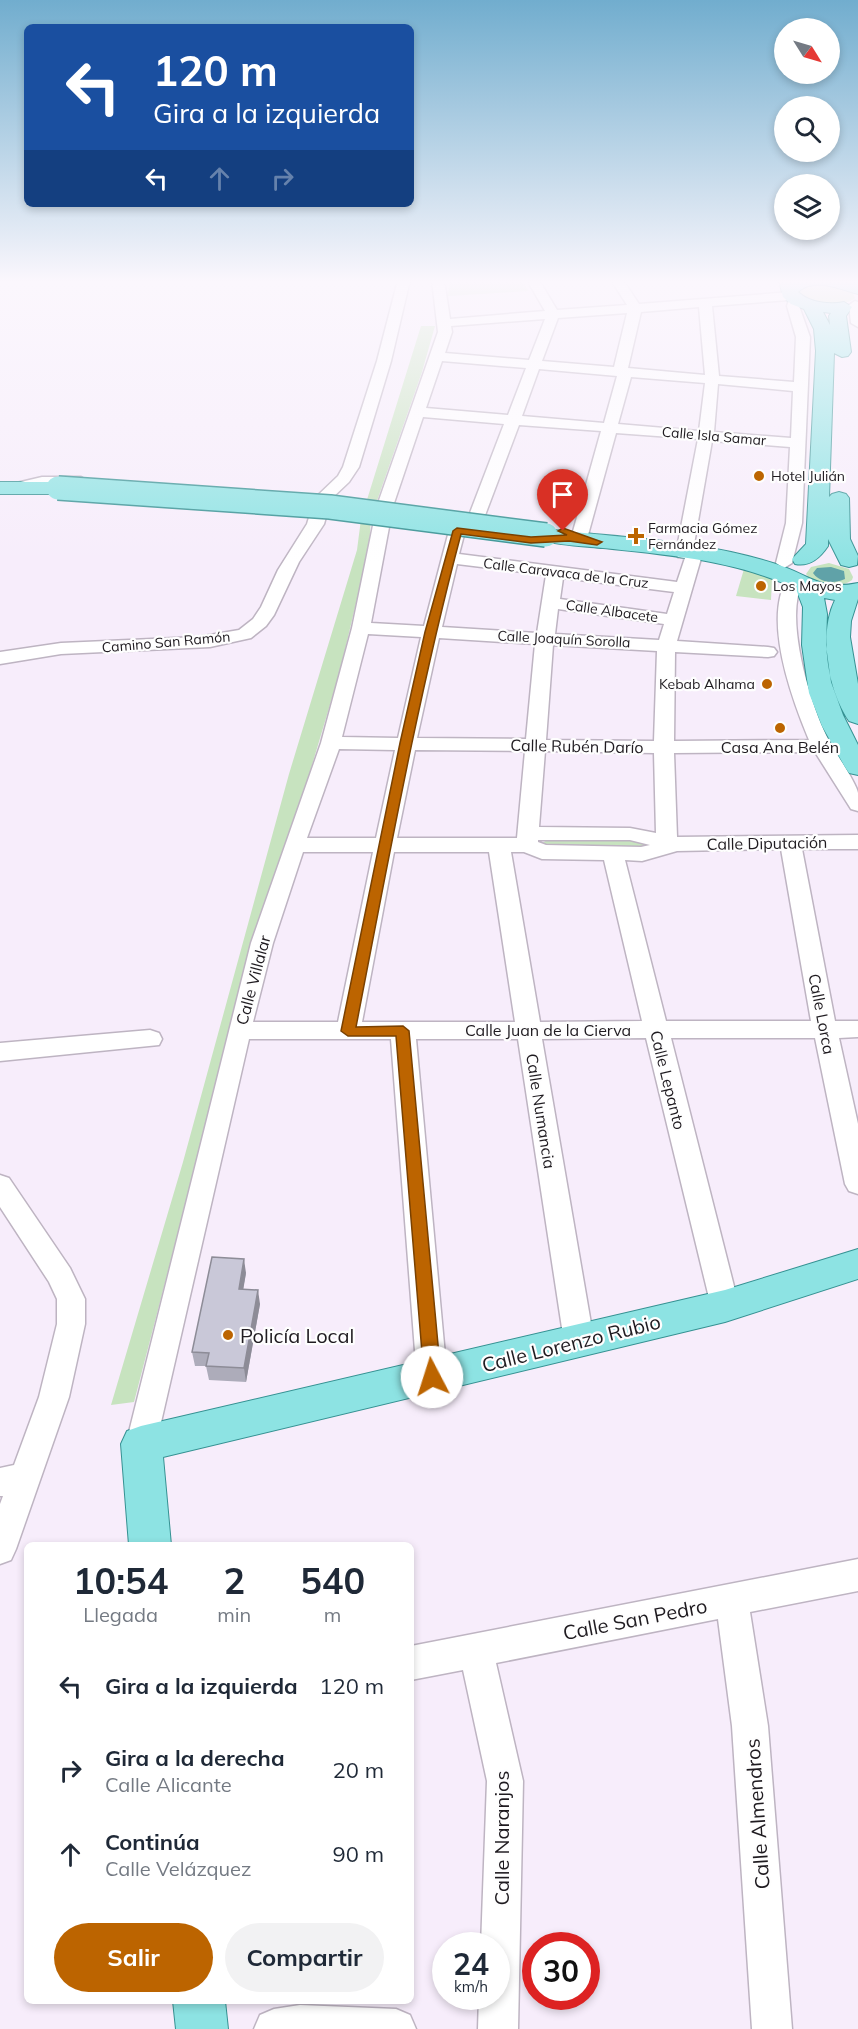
<!DOCTYPE html>
<html lang="es">
<head>
<meta charset="utf-8">
<style>
	:root { --surface:#fff; --page:#f2f2f3; --text:#1f2937; --muted:#747a83; --accent:#bc6400 }
	body { margin:0; font-family:Mulish,sans-serif; background:var(--page); color:var(--text); height:100vh; display:flex; flex-direction:column; font-size:22px; white-space:nowrap }
	* { box-sizing:border-box; margin:0 }
	p { font-size:20px; color:var(--muted) }
	.icon { flex:none; width:33px; height:33px; fill:none; stroke:currentColor; stroke-width:2; stroke-linecap:round; stroke-linejoin:round }
	.map { position:relative; flex:1; overflow:hidden }
	.drawer { position:absolute; left:24px; top:1542px; width:390px; height:462px; display:flex; flex-direction:column; background:var(--surface); border-radius:9px; box-shadow:0 3px 9px #0003 }
	.drawer>* { flex:none }
	.top-card { position:absolute; left:24px; top:24px; width:390px; height:183px; border-radius:9px; box-shadow:0 3px 9px #0003; background:#1a4fa0; color:#fff; overflow:hidden }
	.needle { width:39px; rotate:127deg }
	.buttons { position:absolute; left:774px; top:18px; display:grid; gap:12px }
	.buttons a { display:grid; place-items:center; width:66px; height:66px; border-radius:50%; background:var(--surface); box-shadow:0 3px 9px #0003; font-size:30px }
	.speed { position:absolute; left:432px; top:1932px; display:flex; gap:12px; font-size:30px; font-weight:700; text-align:center }
	.speed>* { display:grid; place-content:center; width:78px; height:78px; border-radius:50%; background:var(--surface); box-shadow:0 3px 9px #0003; line-height:1 }
	.speed small { font-size:15px; font-weight:400 }
	.speed .limit { border:9px solid #d22; background:#fff; color:#111 }
	.pin { position:absolute; display:grid; place-items:center; width:51px; height:51px; color:#fff; margin:-62px -26px; border-radius:50% 50% 50% 0; rotate:-45deg; box-shadow:0 0 6px #0007 }
	.pin .icon { rotate:45deg }
	.me { position:absolute; width:66px; margin:-33px; rotate:355deg; stroke-linejoin:round; filter:drop-shadow(0 0 4px #0008) }
	.turn { display:flex; align-items:center; gap:21px; height:126px; padding:0 30px; font-size:27px }
	.turn .icon { width:78px; height:78px; stroke-width:2.5 }
	.turn b { display:block; font-size:42px; line-height:51px }
	.lanes { display:flex; align-items:center; height:57px; padding:0 30px; background:#0003; justify-content:center; gap:30px; direction:ltr }
	.lanes .off { opacity:.35 }
	.eta { display:flex; justify-content:space-evenly; align-items:center; height:102px; text-align:center }
	.eta b { font-size:36px; font-weight:700; line-height:42px }
	.cta { display:flex; gap:12px; margin-top:auto; padding:12px 30px }
	.cta a { flex:1; height:69px; border-radius:36px; background:var(--accent); color:#fff; font-size:24px; font-weight:700; line-height:69px; text-align:center }
	.cta a+a { background:var(--page); color:var(--text) }
	ul { padding:0; list-style:none }
	li { display:flex; align-items:center; gap:18px; height:84px; padding:0 30px }
	li div { flex:1 }
	li b { display:block; font-size:22px }
	li em { font-style:normal }
	.map>svg:first-child { display:block }
	.green { fill:#c7e3bf }
	.water { fill:#60a2a8 }
	.lines { fill:none; stroke-linecap:round; stroke-linejoin:round }
	.minor-casing { stroke:#beb4c2; stroke-width:3 }
	.major-casing { stroke:#359192; stroke-width:2 }
	.minor { fill:#fff; fill-rule:evenodd }
	.major { fill:#8de3e3; fill-rule:evenodd }
	.major-bridge-casing { stroke:#359192; stroke-width:26; stroke-linecap:butt }
	.major-bridge { stroke:#8de3e3; stroke-width:23 }
	.wall { fill:#adacba }
	.shaded-wall { fill:#8d8c97 }
	.building { fill:#c9c8d8; stroke:#8d8c97; stroke-width:1.5 }
	.route { fill:#bc6400; stroke:#7a4100; stroke-width:1.5 }
	.poi-dot { fill:#bc6400; stroke:#fefefe; stroke-width:2 }
	.labels { text-anchor:middle; dominant-baseline:central; stroke-width:4.5; stroke-linejoin:round; paint-order:stroke }
	.far-street-label { font-size:14px; fill:#1f1b20; stroke:#fefefe }
	.far-poi-label { font-size:14px; fill:#1f1b20; stroke:#fefefe; text-anchor:start }
	.street-label { font-size:16px; fill:#1f1b20; stroke:#fefefe }
	.poi-label { font-size:16px; fill:#1f1b20; stroke:#fefefe }
	.near-poi-label { font-size:20px; fill:#1f1b20; stroke:#fefefe; text-anchor:start }
	.near-street-label { font-size:20px; fill:#1f1b20; stroke:#fefefe }
</style>
</head>
<body>
<div class="map">
<svg width="858" height="2029" viewBox="0 0 858 2029">
	<rect width="100%" height="100%" fill="#f7edfb"/>
	<g class="green">
		<path d="M 450,280 L 523,280 L 528,291 L 448,296 Z"/>
		<path d="M 819,284 L 852,291 L 855,298 C 847,306 819,306 808,301 C 804,299 800,294 797,292 L 804,286 Z"/>
		<path d="M 421,326 L 435,326 L 422,372 L 371,518 L 369,548 L 340,671 L 304,792 L 262,910 L 134,1402 L 111,1405 L 183,1162 L 289,774 L 357,550 L 361,519 Z"/>
		<path d="M 829,563 L 849,569 L 853,577 L 852,580 C 840,589 815,587 806,574 L 811,567 Z"/>
		<path d="M 744,569 L 772,578 L 771,600 L 736,596 Z"/>
		<path d="M 550,838 L 644,840 L 647,842 L 646,848 L 550,848 L 541,844 Z"/>
	</g>
	<path class="water" d="M 831,567 L 844,571 L 845,579 C 834,584 820,583 813,573 L 817,568 Z"/>
	<g class="lines">
		<g class="minor-casing">
			<g id="minor">
				<path d="M 398,280 L 410,280 L 391,361 L 359,467 L 349,482 L 331,499 L 324,524 L 299,562 L 274,615 L 266,626 L 251,638 L 210,647 L 61,654 L 0,664 L 0,652 L 61,643 L 198,637 L 239,630 L 253,619 L 261,607 L 278,570 L 307,524 L 315,498 L 338,476 L 343,467 L 377,361 Z"/>
				<path d="M 432,280 L 444,280 L 450,319 L 545,311 L 527,280 L 539,280 L 557,310 L 627,305 L 611,280 L 623,280 L 639,304 L 791,292 L 801,300 L 799,306 L 810,337 L 802,523 L 792,563 L 784,568 L 776,563 L 786,523 L 790,447 L 712,441 L 693,550 L 700,551 L 702,555 L 677,641 L 768,647 L 774,648 L 777,652 L 774,656 L 768,657 L 675,652 L 674,741 L 809,740 C 792,699 761,617 789,576 L 801,576 L 804,580 C 782,615 811,707 829,741 C 834,750 857,784 858,793 C 858,799 858,805 858,811 L 851,809 L 815,752 L 674,753 L 677,837 L 858,835 L 858,849 L 802,849 L 835,1021 L 858,1021 L 858,1037 L 839,1038 L 858,1124 L 858,1194 L 849,1191 L 845,1184 L 815,1038 L 671,1038 L 739,1306 L 735,1314 L 725,1318 L 715,1314 L 711,1306 L 646,1038 L 542,1039 L 594,1341 L 589,1350 L 579,1353 L 569,1350 L 564,1341 L 518,1039 L 416,1039 L 447,1377 L 443,1386 L 432,1390 L 421,1386 L 417,1377 L 391,1039 L 249,1039 L 156,1444 L 152,1454 L 141,1458 L 130,1454 L 126,1444 L 251,943 L 321,743 L 352,628 L 377,506 L 438,332 ZM 789,300 L 787,306 L 796,337 L 794,382 L 719,376 L 712,306 ZM 699,307 L 705,375 L 628,368 L 641,312 ZM 627,313 L 614,367 L 542,361 L 558,318 ZM 545,319 L 529,360 L 445,353 L 452,332 L 451,326 ZM 442,361 L 526,368 L 508,415 L 426,408 ZM 539,369 L 617,376 L 604,423 L 522,416 ZM 631,377 L 705,383 L 699,431 L 618,424 ZM 718,384 L 793,391 L 791,438 L 714,432 ZM 423,417 L 504,424 L 468,518 L 476,523 L 484,518 L 519,425 L 601,431 L 572,535 L 580,540 L 588,535 L 616,433 L 698,439 L 676,553 L 678,557 L 685,558 L 677,582 L 459,554 L 465,531 L 457,526 L 449,531 L 424,626 L 371,623 L 393,506 ZM 457,564 L 546,575 L 537,633 L 442,627 ZM 563,578 L 674,592 L 667,614 L 560,599 ZM 558,609 L 664,624 L 659,640 L 555,634 ZM 368,634 L 421,637 L 398,738 L 342,737 ZM 439,638 L 535,644 L 526,739 L 417,738 ZM 553,645 L 657,651 L 654,741 L 546,740 ZM 339,749 L 395,750 L 376,838 L 307,838 ZM 415,750 L 525,751 L 517,838 L 397,838 ZM 545,751 L 654,753 L 656,833 L 630,828 L 539,827 ZM 538,840 L 630,840 L 650,845 L 641,847 L 546,845 L 538,842 ZM 781,849 L 811,1021 L 666,1021 L 625,860 L 642,861 L 677,851 ZM 303,852 L 373,852 L 338,1022 L 253,1022 L 273,943 ZM 394,852 L 489,852 L 515,1022 L 362,1022 ZM 511,852 L 524,852 L 542,859 L 604,860 L 642,1021 L 540,1022 Z"/>
				<path d="M 855,301 L 858,302 L 858,327 L 851,323 L 849,305 Z"/>
				<path d="M 42,477 L 81,477 L 89,482 L 81,487 L 42,487 L 14,493 L 6,488 L 8,485 Z"/>
				<path d="M 150,1030 L 159,1033 L 162,1039 L 159,1045 L 0,1061 L 0,1043 Z"/>
				<path d="M 0,1175 L 9,1178 L 70,1268 L 85,1299 L 85,1324 L 69,1397 L 16,1549 L 11,1560 L 0,1564 L 0,1504 L 3,1496 L 0,1496 L 0,1468 L 14,1465 L 39,1397 L 57,1324 L 57,1299 L 49,1282 L 0,1207 Z"/>
				<path d="M 858,1559 L 858,1591 L 750,1612 L 768,1726 L 792,2029 L 752,2029 L 732,1726 L 718,1619 L 496,1663 L 523,1781 L 518,2029 L 478,2029 L 479,1996 L 496,1996 L 496,1946 L 481,1946 L 487,1781 L 463,1670 L 411,1680 L 411,1646 Z"/>
				<path d="M 300,2005 L 396,2009 L 410,2015 L 416,2029 L 254,2029 L 260,2015 L 274,2009 Z"/>
			</g>
		</g>
		<g class="major-casing">
			<g id="major">
				<path d="M 779,280 L 849,280 L 858,283 L 858,294 C 839,289 814,277 798,292 C 810,303 830,305 844,302 L 852,307 L 846,316 L 851,352 L 848,356 L 842,357 L 834,353 L 829,497 L 832,494 L 839,492 L 846,494 L 849,498 L 850,539 L 858,556 L 857,565 L 849,567 L 841,565 L 828,539 L 828,534 L 828,546 C 820,558 810,567 795,564 L 792,559 L 806,544 L 816,351 L 814,329 L 804,309 L 791,304 L 783,297 ZM 823,312 L 831,313 L 829,316 L 830,325 Z"/>
				<path d="M 0,482 L 58,482 L 65,484 L 68,488 L 65,492 L 58,494 L 0,494 Z"/>
				<path d="M 546,529 C 622,538 703,540 776,564 C 810,575 820,591 858,583 L 858,599 L 851,621 L 850,637 L 858,684 L 858,724 L 849,721 C 828,690 818,635 835,600 L 824,598 L 827,614 L 826,645 L 831,682 L 843,715 L 858,745 L 858,775 L 849,773 L 845,767 L 822,726 L 809,693 L 802,645 L 803,607 L 796,589 C 736,560 668,555 603,548 C 581,546 559,545 538,540 L 535,535 L 538,530 Z"/>
				<path d="M 858,1249 L 858,1279 L 725,1322 L 163,1457 L 171,1545 L 129,1545 L 121,1444 L 127,1431 L 141,1426 L 725,1290 Z"/>
				<path d="M 173,2001 L 225,2001 L 228,2029 L 176,2029 Z"/>
			</g>
		</g>
		<use href="#minor" class="minor"/>
		<use href="#major" class="major"/>
		<g class="major-bridge-casing">
			<path id="major-bridge" d="M 58,488 L 330,507 L 546,535"/>
		</g>
		<use href="#major-bridge" class="major-bridge"/>
	</g>
	<path class="wall" d="M 246,1273 L 243,1289 L 260,1304 L 246,1382 L 209,1380 L 206,1366 L 195,1366 L 192,1352 Z"/>
	<g class="shaded-wall">
		<path d="M 244,1259 L 246,1273 L 241,1303 L 239,1289 Z"/>
		<path d="M 258,1290 L 260,1304 L 246,1382 L 244,1368 Z"/>
	</g>
	<path class="building" d="M 212,1257 L 244,1259 L 239,1289 L 258,1290 L 244,1368 L 206,1366 L 209,1353 L 192,1352 Z"/>
	<linearGradient id="sky" x2="0" y2="1"><stop stop-color="#71adce"/><stop offset="0.5" stop-color="#fbf7fd"/><stop offset="1" stop-color="#fbf7fd" stop-opacity="0"/></linearGradient>
	<rect width="858" height="564" fill="url(#sky)"/>
	<path class="route" d="M 457,528 L 531,537 L 567,535 L 558,531 L 563,528 L 602,542 L 597,545 L 569,541 L 531,543 L 461,534 C 418,696 388,862 356,1027 L 403,1026 L 409,1031 L 441,1377 L 438,1382 L 432,1384 L 426,1382 L 424,1377 L 396,1036 L 348,1036 L 341,1031 L 400,743 L 425,632 L 453,531 Z"/>
	<g class="poi-dot">
		<circle cx="759" cy="476" r="6"/>
		<path d="M633 527h6v6h6v6h-6v6h-6v-6h-6v-6h6z"/>
		<circle cx="761" cy="586" r="6"/>
		<circle cx="767" cy="684" r="6"/>
		<circle cx="780" cy="728" r="6"/>
		<circle cx="228" cy="1335" r="6"/>
	</g>
	<g class="labels">
		<g class="far-street-label">
			<text transform="translate(714 436) rotate(5)">Calle Isla Samar</text>
			<text transform="translate(566 573) rotate(7)">Calle Caravaca de la Cruz</text>
			<text transform="translate(612 611) rotate(8)">Calle Albacete</text>
			<text transform="translate(564 639) rotate(3)">Calle Joaquín Sorolla</text>
			<text transform="translate(166 642) rotate(-5)">Camino San Ramón</text>
		</g>
		<g class="far-poi-label">
			<text x="771" y="476">Hotel Julián</text>
			<text x="648" y="528">Farmacia Gómez<tspan x="648" dy="16">Fernández</tspan></text>
			<text x="773" y="586">Los Mayos</text>
			<text x="755" y="684" text-anchor="end">Kebab Alhama</text>
		</g>
		<g class="street-label">
			<text transform="translate(577 746) rotate(1)">Calle Rubén Darío</text>
			<text transform="translate(767 843) rotate(-1)">Calle Diputación</text>
			<text transform="translate(253 980) rotate(-75)">Calle Villalar</text>
			<text transform="translate(822 1014) rotate(79)">Calle Lorca</text>
			<text x="548" y="1030">Calle Juan de la Cierva</text>
			<text transform="translate(668 1080) rotate(76)">Calle Lepanto</text>
			<text transform="translate(541 1111) rotate(81)">Calle Numancia</text>
		</g>
		<g class="poi-label">
			<text x="780" y="747">Casa Ana Belén</text>
		</g>
		<g class="near-poi-label">
			<text x="240" y="1335">Policía Local</text>
		</g>
		<g class="near-street-label">
			<text transform="translate(571 1343) rotate(-14)">Calle Lorenzo Rubio</text>
			<text transform="translate(635 1619) rotate(-11)">Calle San Pedro</text>
			<text transform="translate(757 1814) rotate(-94)">Calle Almendros</text>
			<text transform="translate(501 1838) rotate(-90)">Calle Naranjos</text>
		</g>
	</g>
</svg>
<div class="buttons">
<a><svg class="needle" viewBox="-14 -14 28 28"><path d="M0-13l5 13h-10z" fill="#e53935"/><path d="M0 13l5-13h-10z" fill="#747a83"/></svg></a>
<a><svg class="icon" aria-label="search" viewBox="0 0 24 24"><circle cx="10" cy="10" r="6"/><path d="M15 15l6 6"/></svg></a>
<a><svg class="icon" aria-label="layers" viewBox="0 0 24 24"><path d="M12 4l9 5-9 5-9-5zM3 14l9 5 9-5"/></svg></a>
</div>
<div class="speed"><div>24<small>km/h</small></div><div class="limit">30</div></div>
<div class="pin" style="left:563px;top:531px;background:#d93025"><svg class="icon" aria-label="arrive" viewBox="0 0 24 24"><path d="M6 21V4h12l-3 4 3 4H6"/></svg></div>
<svg class="me" style="left:432px;top:1377px" viewBox="-20 -20 40 40"><circle r="19" fill="#fff"/><path d="M0-13L10 11 0 6-10 11z" fill="#bc6400"/></svg>
<div class="top-card">
<div class="turn"><svg class="icon" aria-label="left" viewBox="0 0 24 24"><path d="M17 20v-9H6M10 6l-5 5 5 5"/></svg><div><b>120 m</b>Gira a la izquierda</div></div>
<div class="lanes"><svg class="icon" aria-label="left" viewBox="0 0 24 24"><path d="M17 20v-9H6M10 6l-5 5 5 5"/></svg><svg class="icon off" aria-label="ahead" viewBox="0 0 24 24"><path d="M12 20V5M6 11l6-6 6 6"/></svg><svg class="icon off" aria-label="right" viewBox="0 0 24 24"><path d="M7 20v-9h11M14 6l5 5-5 5"/></svg></div>
</div>
<section class="drawer">
<div class="eta">
<div><b>10:54</b><p>Llegada</p></div>
<div><b>2</b><p>min</p></div>
<div><b>540</b><p>m</p></div>
</div>
<ul>
<li><svg class="icon" aria-label="left" viewBox="0 0 24 24"><path d="M17 20v-9H6M10 6l-5 5 5 5"/></svg><div><b>Gira a la izquierda</b></div><em>120 m</em></li>
<li><svg class="icon" aria-label="right" viewBox="0 0 24 24"><path d="M7 20v-9h11M14 6l5 5-5 5"/></svg><div><b>Gira a la derecha</b><p>Calle Alicante</p></div><em>20 m</em></li>
<li><svg class="icon" aria-label="ahead" viewBox="0 0 24 24"><path d="M12 20V5M6 11l6-6 6 6"/></svg><div><b>Continúa</b><p>Calle Velázquez</p></div><em>90 m</em></li>
</ul>
<div class="cta"><a>Salir</a><a>Compartir</a></div>
</section>
</div>
</body>
</html>
